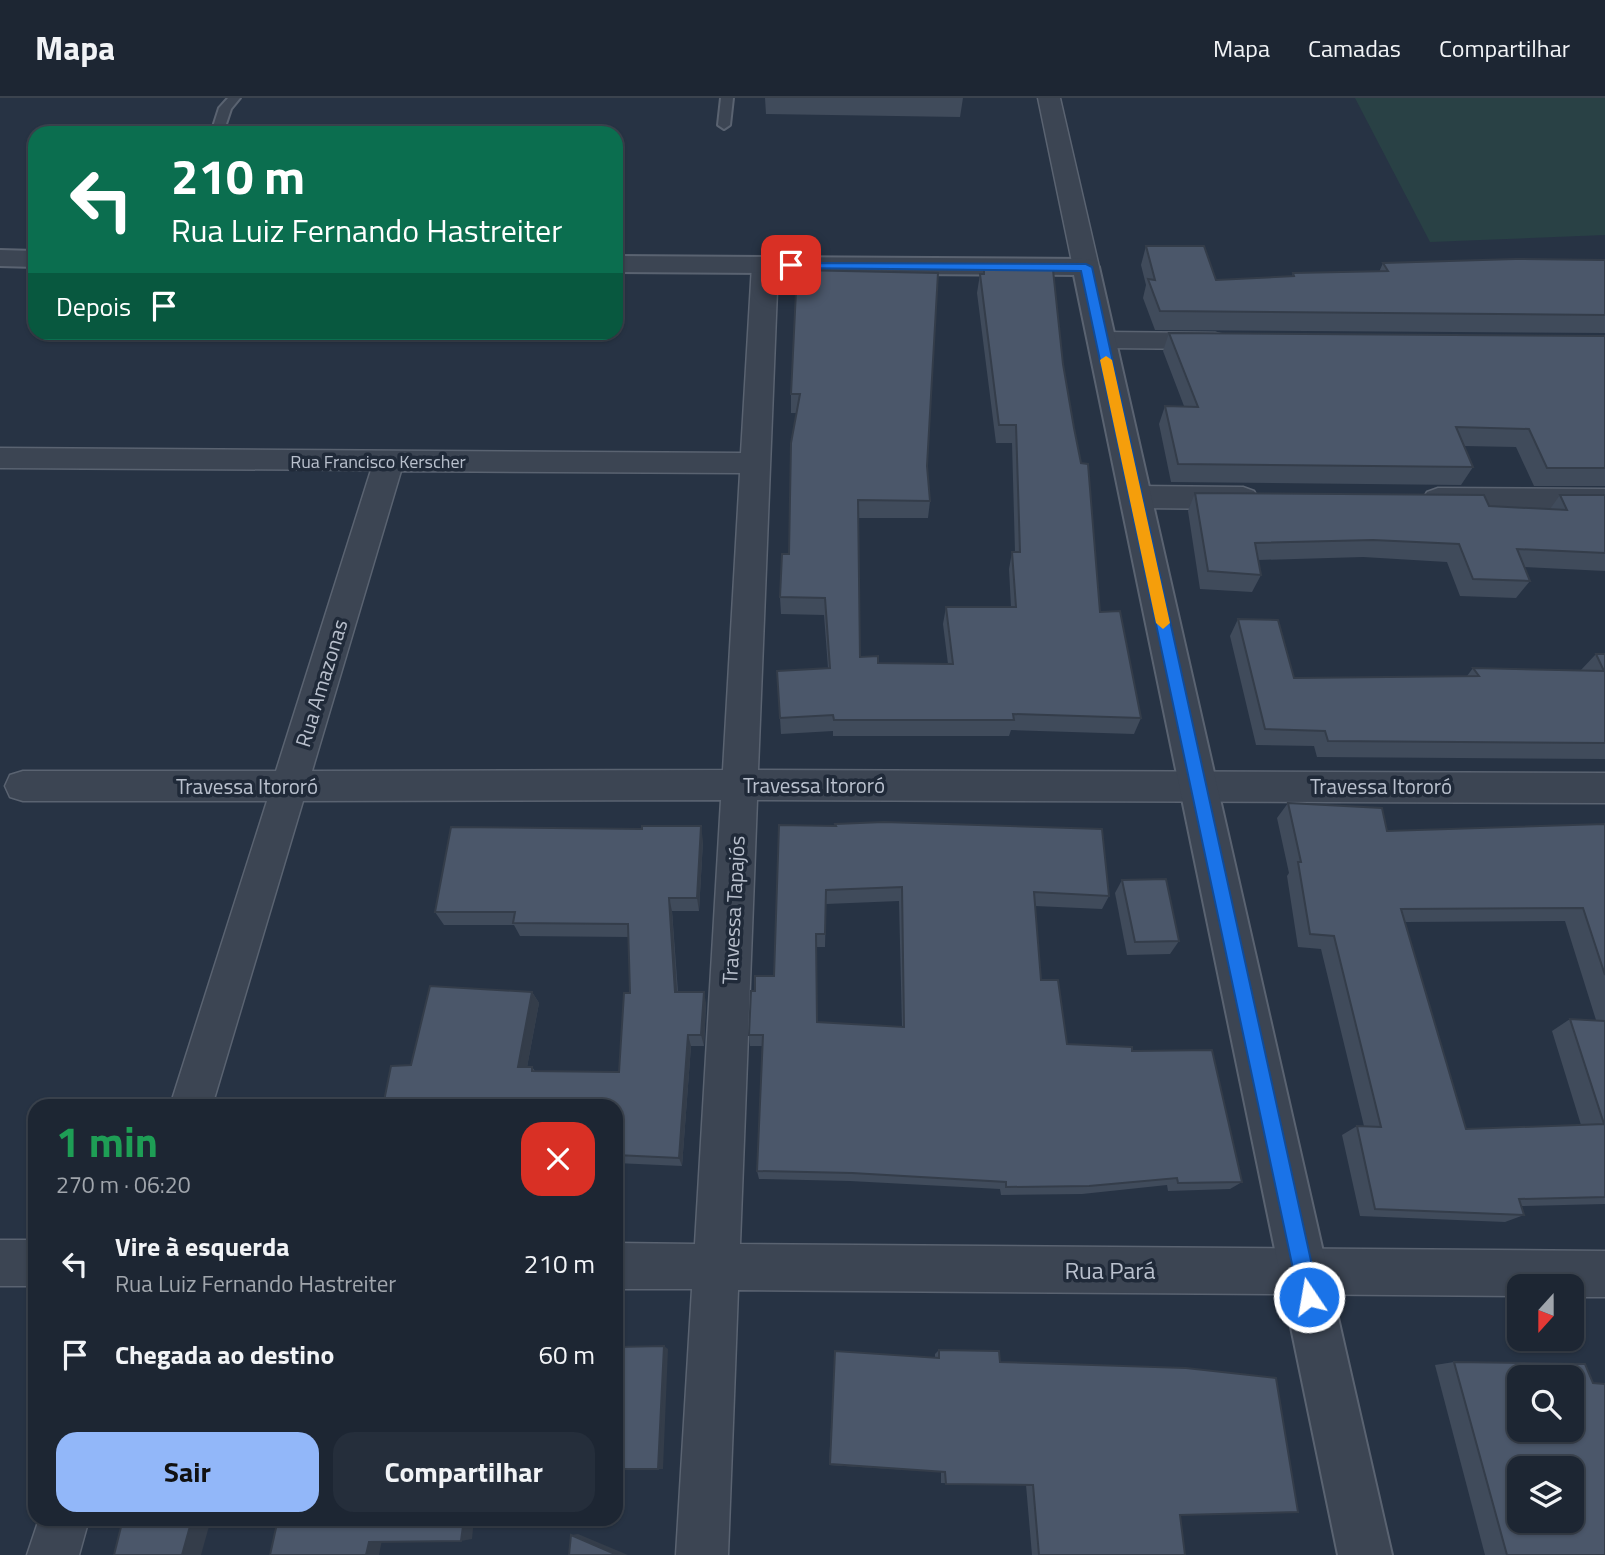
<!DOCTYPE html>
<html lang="pt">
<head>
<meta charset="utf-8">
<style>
	:root { --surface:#1d2633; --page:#252e3b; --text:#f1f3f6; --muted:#a0a5ac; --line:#3b434e; --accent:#92b7f9 }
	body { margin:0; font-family:"Titillium Web",sans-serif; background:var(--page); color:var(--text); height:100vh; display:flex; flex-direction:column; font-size:26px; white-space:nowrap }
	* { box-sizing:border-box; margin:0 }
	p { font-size:23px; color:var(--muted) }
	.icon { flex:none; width:38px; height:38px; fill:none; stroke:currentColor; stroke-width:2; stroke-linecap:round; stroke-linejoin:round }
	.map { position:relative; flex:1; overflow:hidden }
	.panel { position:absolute; left:28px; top:1001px; width:595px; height:427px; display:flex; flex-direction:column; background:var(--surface); border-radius:21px; box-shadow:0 2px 5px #0004,0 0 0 2px var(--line) }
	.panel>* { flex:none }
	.hud { position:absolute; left:28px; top:28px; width:595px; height:214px; border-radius:21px; box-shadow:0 2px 5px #0004,0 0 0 2px var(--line); background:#0b6e4f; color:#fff; overflow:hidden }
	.needle { width:46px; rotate:201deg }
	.tools { position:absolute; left:1507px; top:1176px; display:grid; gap:14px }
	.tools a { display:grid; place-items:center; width:77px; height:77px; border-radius:14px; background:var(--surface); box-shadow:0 2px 5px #0004,0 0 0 2px var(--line); font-size:35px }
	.pin { position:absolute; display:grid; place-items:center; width:60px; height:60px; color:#fff; margin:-30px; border-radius:14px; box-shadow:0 4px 10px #0006 }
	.me { position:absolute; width:77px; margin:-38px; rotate:348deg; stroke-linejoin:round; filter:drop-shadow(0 0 5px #0008) }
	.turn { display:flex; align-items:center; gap:24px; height:147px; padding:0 28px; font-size:32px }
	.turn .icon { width:91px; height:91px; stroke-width:2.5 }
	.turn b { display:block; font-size:49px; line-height:60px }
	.then { display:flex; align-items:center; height:66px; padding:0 28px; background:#0003; gap:14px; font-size:26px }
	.round { display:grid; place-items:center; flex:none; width:74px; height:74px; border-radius:21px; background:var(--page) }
	.headline { display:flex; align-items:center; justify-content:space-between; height:119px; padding:0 28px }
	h1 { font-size:42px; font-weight:700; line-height:52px; color:#1e9e55 }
	.action { display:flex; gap:14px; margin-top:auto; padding:14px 28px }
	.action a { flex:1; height:80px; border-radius:21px; background:var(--accent); color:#111; font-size:28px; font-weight:700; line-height:80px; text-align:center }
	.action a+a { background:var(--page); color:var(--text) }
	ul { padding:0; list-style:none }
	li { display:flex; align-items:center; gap:21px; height:91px; padding:0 28px }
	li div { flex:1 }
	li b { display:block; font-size:26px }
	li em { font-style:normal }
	header { display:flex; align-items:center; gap:42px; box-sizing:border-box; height:98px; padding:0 35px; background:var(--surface); border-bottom:2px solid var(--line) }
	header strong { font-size:33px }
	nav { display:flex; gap:38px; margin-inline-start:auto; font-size:24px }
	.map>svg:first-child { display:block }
	.green { fill:#294145 }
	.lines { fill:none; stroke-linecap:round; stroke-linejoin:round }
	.service-casing { stroke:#5a6371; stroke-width:4 }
	.minor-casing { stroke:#5a6371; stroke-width:3 }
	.tertiary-casing { stroke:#5a6371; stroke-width:4 }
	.service { fill:#3c4553; fill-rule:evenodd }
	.minor { fill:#3c4553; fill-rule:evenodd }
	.tertiary { fill:#3c4553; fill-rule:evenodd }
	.wall { fill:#404b5b; fill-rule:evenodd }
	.shaded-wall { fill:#343d4a }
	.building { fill:#4b576a; stroke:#343d4a; stroke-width:2; fill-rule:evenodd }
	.route { fill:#1a73e8; stroke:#114b97; stroke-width:2 }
	.slow { fill:#f59e0b }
	.labels { text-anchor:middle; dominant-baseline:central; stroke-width:7; stroke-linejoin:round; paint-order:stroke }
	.far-street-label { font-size:18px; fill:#b9c0cd; stroke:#202a39 }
	.street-label { font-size:21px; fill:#b9c0cd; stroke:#202a39 }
	.near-street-label { font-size:24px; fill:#b9c0cd; stroke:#202a39 }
</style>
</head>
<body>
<header>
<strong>Mapa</strong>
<nav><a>Mapa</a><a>Camadas</a><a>Compartilhar</a></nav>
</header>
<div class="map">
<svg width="1605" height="1457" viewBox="0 0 1605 1457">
	<rect width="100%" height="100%" fill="#273344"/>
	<path class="green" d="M 1355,0 L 1605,0 L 1605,137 L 1430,144 Z"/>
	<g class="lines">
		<g class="service-casing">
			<g id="service">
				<path d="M 228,0 L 240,0 L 231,11 L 223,35 L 211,35 L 219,10 Z"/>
				<path d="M 721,0 L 733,0 L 730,27 L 724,31 L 718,27 Z"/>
			</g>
		</g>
		<g class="minor-casing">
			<g id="minor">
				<path d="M 1038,0 L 1060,0 L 1099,169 L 1095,174 L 1086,177 L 1077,174 L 1073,169 Z"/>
				<path d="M 765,159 L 774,162 L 778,167 L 758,672 L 1605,675 L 1605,705 L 757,702 L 740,1146 L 1605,1153 L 1605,1199 L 1572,1199 L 1572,1188 L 1519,1188 L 1519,1198 L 738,1192 L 728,1457 L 676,1457 L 692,1191 L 616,1191 L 616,1145 L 695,1146 L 721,702 L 303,703 L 212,1008 L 170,1008 L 267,703 L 23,703 L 10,699 L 5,688 L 10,677 L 23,673 L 276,673 L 371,372 L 0,370 L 0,350 L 741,355 L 752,167 L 756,162 ZM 401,373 L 740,375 L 723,672 L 312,673 Z"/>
				<path d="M 1102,234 L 1215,235 L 1224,237 L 1228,243 L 1224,249 L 1215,251 L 1102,250 L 1093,248 L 1089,242 L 1093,236 Z"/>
				<path d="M 1136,388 L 1243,389 L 1254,393 L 1258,400 L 1254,407 L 1243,411 L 1136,410 L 1125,406 L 1121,399 L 1125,392 Z"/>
				<path d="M 1438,390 L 1605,391 L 1605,413 L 1438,412 L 1427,408 L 1423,401 L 1427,394 Z"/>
				<rect x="0" y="1142" width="35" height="46"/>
				<path d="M 39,1421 L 89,1421 L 79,1457 L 27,1457 Z"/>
			</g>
		</g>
		<g class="tertiary-casing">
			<g id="tertiary">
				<path d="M 0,152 L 35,153 L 35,169 L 0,168 Z"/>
				<path d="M 616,158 L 1086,161 L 1095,163 L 1099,169 L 1392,1457 L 1338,1457 L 1074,177 L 616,174 Z"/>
			</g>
		</g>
		<use href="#service" class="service"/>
		<use href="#minor" class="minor"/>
		<use href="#tertiary" class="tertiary"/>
	</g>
	<g class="wall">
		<path d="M 765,0 L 963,0 L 960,19 L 766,16 Z"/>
		<path d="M 1146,148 L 1216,182 L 1292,178 L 1293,175 L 1379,174 L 1383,165 L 1605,162 L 1605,235 L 1155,232 L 1143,200 L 1146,187 L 1141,167 Z"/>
		<path d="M 984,166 L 1063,266 L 1100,514 L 1141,620 L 1134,636 L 1011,632 L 1009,638 L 833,638 L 833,633 L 781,636 L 777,573 L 828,570 L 824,517 L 781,516 L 780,499 L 789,456 L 797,315 L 791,315 L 791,296 L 797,172 L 927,368 L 930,403 L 928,420 L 858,420 L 860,559 L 878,565 L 948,566 L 943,526 L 946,509 L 1011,509 L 1009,471 L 1012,454 L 1015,454 L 1012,345 L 996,345 L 977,195 L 980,176 L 983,176 Z"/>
		<path d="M 1169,235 L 1605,238 L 1605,388 L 1534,388 L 1516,349 L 1464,348 L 1473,369 L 1461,387 L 1171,384 L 1159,326 L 1165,308 L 1184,308 L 1163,253 Z"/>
		<path d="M 1195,395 L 1550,411 L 1560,397 L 1605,397 L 1605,473 L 1524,469 L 1530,483 L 1516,500 L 1460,498 L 1447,464 L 1363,459 L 1258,462 L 1261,477 L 1252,494 L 1200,491 L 1188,413 Z"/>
		<path d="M 1238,521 L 1294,580 L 1467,578 L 1473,570 L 1580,573 L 1596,556 L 1605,556 L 1605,661 L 1317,659 L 1314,648 L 1256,647 L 1230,538 Z"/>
		<path d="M 1288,705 L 1387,733 L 1605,726 L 1605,922 L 1596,922 L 1565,823 L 1405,824 L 1466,1031 L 1581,1027 L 1552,933 L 1570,921 L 1605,923 L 1605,1106 L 1521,1108 L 1524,1117 L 1505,1124 L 1360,1118 L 1342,1037 L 1357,1028 L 1364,1028 L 1321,851 L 1298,849 L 1287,778 L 1289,775 L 1277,720 Z"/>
		<path d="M 779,727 L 1109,798 L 1102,811 L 1035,808 L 1041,882 L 1067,946 L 1132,953 L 1242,1084 L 1230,1091 L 1168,1093 L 1167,1087 L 1082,1096 L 1001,1097 L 1000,1091 L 850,1083 L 759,1081 L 757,1073 L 762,948 L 750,948 L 749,937 L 755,893 L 774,878 ZM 899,803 L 902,929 L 817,924 L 816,849 L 825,849 L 826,806 Z"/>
		<path d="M 703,743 L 699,813 L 672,813 L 678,894 L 706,905 L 704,948 L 691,948 L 682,1068 L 616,1065 L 616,1008 L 411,967 L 532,894 L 539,905 L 527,969 L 532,969 L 535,973 L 619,974 L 630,895 L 628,839 L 520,838 L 514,827 L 444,827 L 435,814 Z"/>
		<path d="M 1122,782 L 1179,843 L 1170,856 L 1127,857 L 1115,795 Z"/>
		<path d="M 939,1252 L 1000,1264 L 1180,1417 L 1185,1457 L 1032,1457 L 1026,1387 L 941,1385 L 941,1374 L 829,1367 L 835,1253 L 935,1260 L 935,1256 Z"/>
		<path d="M 1454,1264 L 1593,1285 L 1605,1457 L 1485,1457 L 1435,1267 Z"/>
	</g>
	<g class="shaded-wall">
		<path d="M 701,728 L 703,743 L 699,813 L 697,800 Z"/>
		<path d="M 669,800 L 672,813 L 678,906 L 675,894 Z"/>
		<path d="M 532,894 L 539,905 L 525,980 L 518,969 Z"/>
		<path d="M 704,894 L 706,905 L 704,948 L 701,937 Z"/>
		<path d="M 688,937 L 691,948 L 682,1068 L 679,1060 Z"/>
		<path d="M 664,1248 L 668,1251 L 663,1371 L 658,1371 Z"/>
		<path d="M 192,1421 L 211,1421 L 201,1457 L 182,1457 Z"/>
		<path d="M 464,1421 L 474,1421 L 472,1441 L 461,1443 Z"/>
		<path d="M 578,1436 L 628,1457 L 617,1457 L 571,1437 Z"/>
		<path d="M 382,1442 L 379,1457 L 366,1457 L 369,1444 Z"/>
	</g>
	<g class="building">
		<path d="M 1146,148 L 1204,148 L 1216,182 L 1294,178 L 1293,175 L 1388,173 L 1383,165 L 1515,161 L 1605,162 L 1605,217 L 1160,213 L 1148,181 L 1155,182 Z"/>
		<path d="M 984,166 L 1053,172 L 1063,266 L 1074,330 L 1081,365 L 1088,366 L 1100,514 L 1120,513 L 1141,620 L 1013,616 L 1014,622 L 834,622 L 833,617 L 780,620 L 777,573 L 830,570 L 825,500 L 780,499 L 782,456 L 789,456 L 791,345 L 800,296 L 791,296 L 797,172 L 938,175 L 927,368 L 930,403 L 858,402 L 860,559 L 878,558 L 878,565 L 953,566 L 946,509 L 1016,509 L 1012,454 L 1020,454 L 1016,327 L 999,327 L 980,176 L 984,176 Z"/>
		<path d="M 1169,235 L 1605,238 L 1605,370 L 1547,370 L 1529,331 L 1456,329 L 1473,369 L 1178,366 L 1165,308 L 1198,309 Z"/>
		<path d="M 1195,395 L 1484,397 L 1489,408 L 1567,412 L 1560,397 L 1605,397 L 1605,455 L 1517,451 L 1530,483 L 1473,481 L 1459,446 L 1373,442 L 1255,445 L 1261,477 L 1208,473 Z"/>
		<path d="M 1238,521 L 1278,522 L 1294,580 L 1479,578 L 1473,570 L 1604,573 L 1596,556 L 1605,556 L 1605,645 L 1328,643 L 1325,633 L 1265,631 Z"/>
		<path d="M 1288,705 L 1382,710 L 1387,733 L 1605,726 L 1605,877 L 1583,810 L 1401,811 L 1466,1031 L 1604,1026 L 1570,921 L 1605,923 L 1605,1099 L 1519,1101 L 1524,1117 L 1375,1111 L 1357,1028 L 1381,1029 L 1334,838 L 1310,836 L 1298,764 L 1301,764 Z"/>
		<path d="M 884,724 L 1102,731 L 1109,798 L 1034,794 L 1041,882 L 1058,882 L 1067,946 L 1132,949 L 1132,953 L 1212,952 L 1242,1084 L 1178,1085 L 1177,1080 L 1089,1088 L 1006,1089 L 1006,1084 L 852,1075 L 757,1073 L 763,937 L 749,937 L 751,893 L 755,893 L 755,878 L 774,878 L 779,727 L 836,728 L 835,726 ZM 902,789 L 904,929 L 817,924 L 816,836 L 825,836 L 826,792 Z"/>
		<path d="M 642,728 L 701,728 L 697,800 L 669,800 L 675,894 L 704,894 L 701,937 L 688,937 L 679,1060 L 616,1057 L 616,1008 L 383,1008 L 391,968 L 411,967 L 430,888 L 532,894 L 518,969 L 532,969 L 532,973 L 619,974 L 624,895 L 630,895 L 628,826 L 513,825 L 515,814 L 435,814 L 451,729 L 642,731 Z"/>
		<path d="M 1166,781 L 1179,843 L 1135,844 L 1122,782 Z"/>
		<path d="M 664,1248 L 658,1371 L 616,1371 L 616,1249 Z"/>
		<path d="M 939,1252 L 999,1253 L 1000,1264 L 1186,1270 L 1276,1280 L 1298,1414 L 1180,1417 L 1185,1457 L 1039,1457 L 1033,1387 L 946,1386 L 945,1374 L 830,1366 L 835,1253 L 939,1260 Z"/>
		<path d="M 1454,1264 L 1585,1266 L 1593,1285 L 1605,1286 L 1605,1457 L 1507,1457 ZM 1519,1279 L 1572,1279 L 1572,1332 L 1519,1332 ZM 1519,1370 L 1572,1370 L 1572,1423 L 1519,1423 Z"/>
		<path d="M 123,1421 L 192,1421 L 182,1457 L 114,1457 Z"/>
		<path d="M 278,1421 L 464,1421 L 461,1443 L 369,1444 L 366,1457 L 270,1457 Z"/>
		<path d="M 571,1437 L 617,1457 L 569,1457 Z"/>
	</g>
	<path class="route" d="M 787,165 L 1086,166 L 1092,169 L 1319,1199 L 1316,1207 L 1309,1209 L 1302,1207 L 1299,1199 L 1081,173 L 791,170 L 786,167 Z"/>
	<path class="slow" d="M 1106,258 L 1112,262 L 1170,525 L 1163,531 L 1156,525 L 1100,262 Z"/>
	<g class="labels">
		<g class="far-street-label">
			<text x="378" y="363">Rua Francisco Kerscher</text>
		</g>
		<g class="street-label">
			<text transform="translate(321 585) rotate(-73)">Rua Amazonas</text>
			<text x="814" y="687">Travessa Itororó</text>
			<text x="247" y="688">Travessa Itororó</text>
			<text x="1381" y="688">Travessa Itororó</text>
			<text transform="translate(733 812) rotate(-87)">Travessa Tapajós</text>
		</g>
		<g class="near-street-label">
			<text x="1110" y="1172">Rua Pará</text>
		</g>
	</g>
</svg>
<div class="tools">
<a><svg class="needle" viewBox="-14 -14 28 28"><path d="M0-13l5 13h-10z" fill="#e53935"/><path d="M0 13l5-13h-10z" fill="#a0a5ac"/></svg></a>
<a><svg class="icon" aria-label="search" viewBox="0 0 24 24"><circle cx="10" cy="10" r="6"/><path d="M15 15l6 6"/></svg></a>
<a><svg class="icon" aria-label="layers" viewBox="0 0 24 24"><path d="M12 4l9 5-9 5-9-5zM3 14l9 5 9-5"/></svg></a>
</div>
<div class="pin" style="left:791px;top:167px;background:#d93025"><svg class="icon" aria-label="arrive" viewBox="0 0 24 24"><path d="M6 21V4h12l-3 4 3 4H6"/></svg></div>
<svg class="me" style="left:1309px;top:1199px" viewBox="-20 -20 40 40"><circle r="17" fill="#1a73e8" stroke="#fff" stroke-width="3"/><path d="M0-11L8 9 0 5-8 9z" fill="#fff"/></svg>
<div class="hud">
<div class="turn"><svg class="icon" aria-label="left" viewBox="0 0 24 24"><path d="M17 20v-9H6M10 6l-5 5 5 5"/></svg><div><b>210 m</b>Rua Luiz Fernando Hastreiter</div></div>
<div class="then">Depois<svg class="icon" aria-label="arrive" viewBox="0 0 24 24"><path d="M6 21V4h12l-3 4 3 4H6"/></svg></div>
</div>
<section class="panel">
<div class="headline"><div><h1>1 min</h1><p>270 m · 06:20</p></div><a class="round" style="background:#d93025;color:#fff"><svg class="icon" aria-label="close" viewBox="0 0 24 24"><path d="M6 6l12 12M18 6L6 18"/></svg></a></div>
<ul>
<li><svg class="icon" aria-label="left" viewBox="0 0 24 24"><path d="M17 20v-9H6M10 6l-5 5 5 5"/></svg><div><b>Vire à esquerda</b><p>Rua Luiz Fernando Hastreiter</p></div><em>210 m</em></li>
<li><svg class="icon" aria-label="arrive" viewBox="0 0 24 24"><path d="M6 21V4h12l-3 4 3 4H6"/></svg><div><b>Chegada ao destino</b></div><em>60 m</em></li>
</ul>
<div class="action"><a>Sair</a><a>Compartilhar</a></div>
</section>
</div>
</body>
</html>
